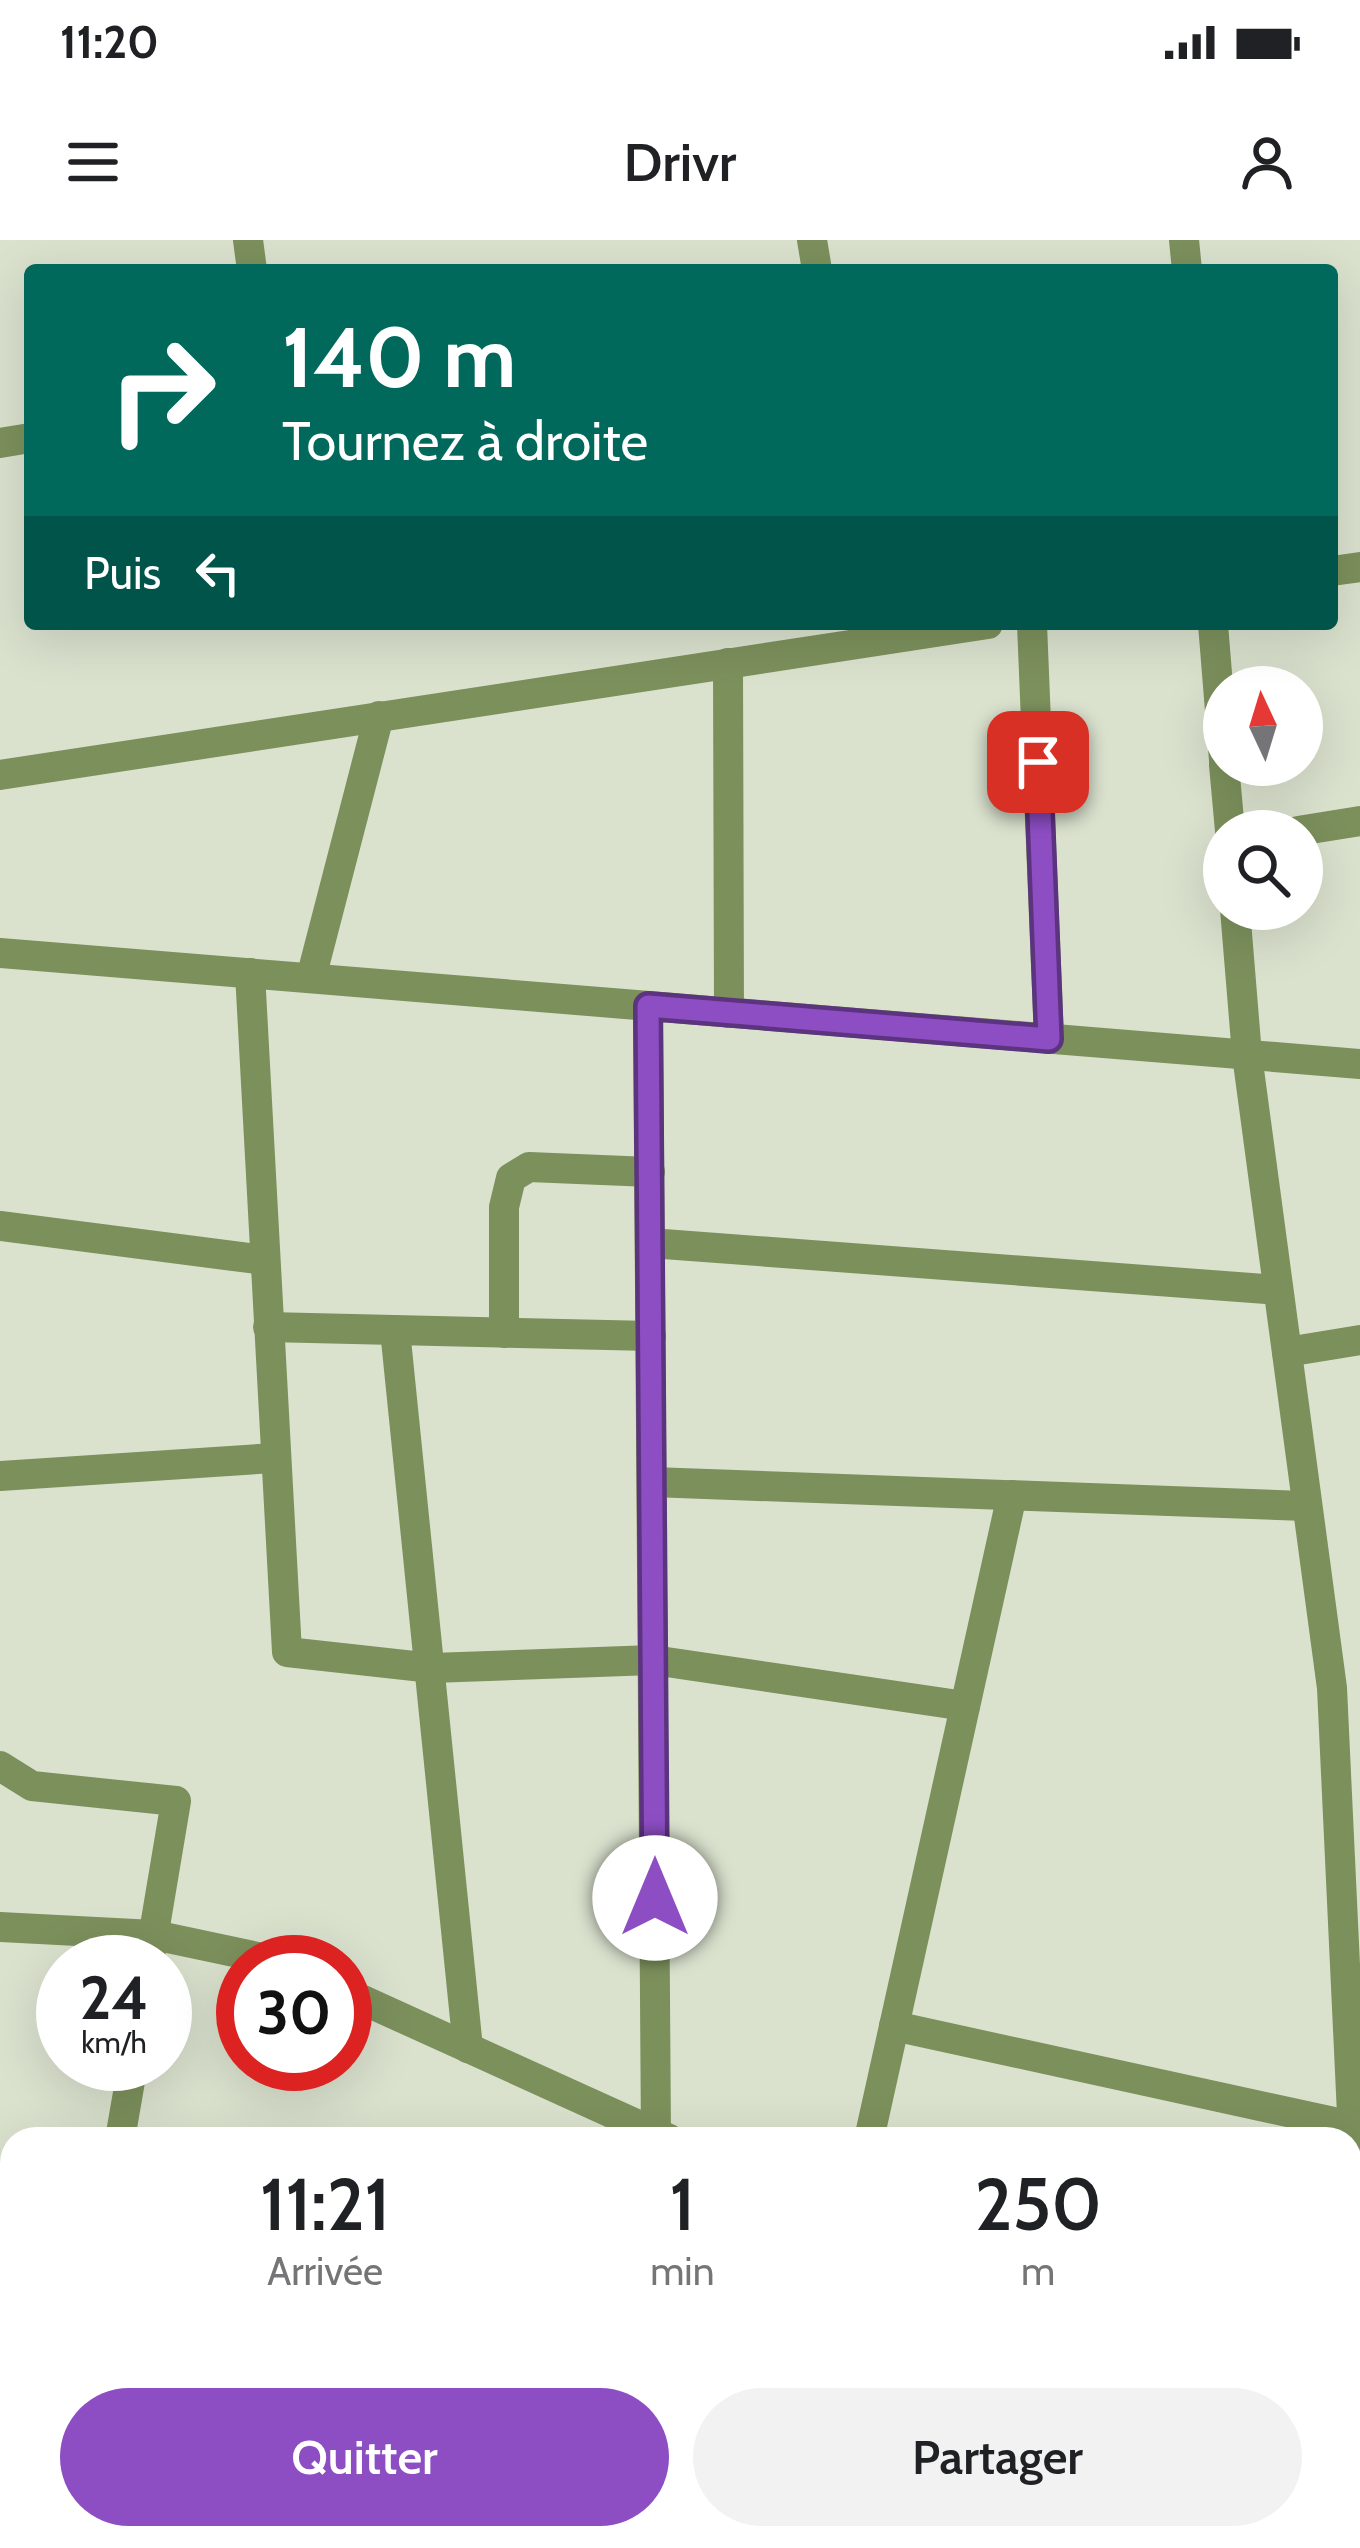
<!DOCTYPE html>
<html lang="fr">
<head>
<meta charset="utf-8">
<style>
	:root { --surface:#fff; --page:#f2f2f2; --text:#202124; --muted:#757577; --accent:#8d4ec4 }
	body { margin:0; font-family:Cabin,sans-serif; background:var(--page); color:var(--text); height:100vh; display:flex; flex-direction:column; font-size:45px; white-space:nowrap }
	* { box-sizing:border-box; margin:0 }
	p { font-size:39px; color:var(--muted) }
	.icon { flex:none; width:66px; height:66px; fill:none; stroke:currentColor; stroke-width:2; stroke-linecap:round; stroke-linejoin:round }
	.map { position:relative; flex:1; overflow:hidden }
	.details { position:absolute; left:0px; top:1887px; width:1362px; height:423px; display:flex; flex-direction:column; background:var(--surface); border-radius:36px 36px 0 0; box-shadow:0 12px 48px #0002 }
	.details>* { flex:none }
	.top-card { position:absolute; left:24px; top:24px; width:1314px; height:366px; border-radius:12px; box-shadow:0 12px 48px #0002; background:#00695c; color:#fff; overflow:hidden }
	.needle { width:78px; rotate:356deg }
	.controls { position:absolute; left:1203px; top:426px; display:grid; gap:24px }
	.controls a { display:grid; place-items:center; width:120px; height:120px; border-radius:50%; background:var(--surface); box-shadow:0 12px 48px #0002; font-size:60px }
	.speed { position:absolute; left:36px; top:1695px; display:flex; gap:24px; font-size:60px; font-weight:700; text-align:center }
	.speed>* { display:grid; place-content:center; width:156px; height:156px; border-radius:50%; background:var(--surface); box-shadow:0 12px 48px #0002; line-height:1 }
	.speed small { font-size:30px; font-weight:400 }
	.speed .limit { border:18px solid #d22; background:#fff; color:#111 }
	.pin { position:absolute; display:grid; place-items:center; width:102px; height:102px; color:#fff; margin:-51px; border-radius:24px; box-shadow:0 6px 18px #0006 }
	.me { position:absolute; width:132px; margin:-66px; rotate:0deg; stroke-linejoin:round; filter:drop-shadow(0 0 9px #0008) }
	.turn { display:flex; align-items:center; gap:42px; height:252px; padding:0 60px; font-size:54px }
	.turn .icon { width:156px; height:156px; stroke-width:2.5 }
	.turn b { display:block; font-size:84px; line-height:102px }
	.then { display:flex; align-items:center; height:114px; padding:0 60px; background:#0003; gap:24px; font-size:45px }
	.eta { display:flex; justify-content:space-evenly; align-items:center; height:204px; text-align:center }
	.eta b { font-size:72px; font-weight:600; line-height:84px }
	.cta { display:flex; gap:24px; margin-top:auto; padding:24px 60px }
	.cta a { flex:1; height:138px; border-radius:72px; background:var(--accent); color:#fff; font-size:48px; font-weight:600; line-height:138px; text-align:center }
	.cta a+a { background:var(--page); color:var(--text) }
	.status { display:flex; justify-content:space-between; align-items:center; height:84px; padding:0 60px; background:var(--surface); direction:ltr }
	.status svg { height:33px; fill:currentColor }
	header { display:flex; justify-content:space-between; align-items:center; height:156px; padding:0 60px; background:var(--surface); font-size:54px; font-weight:600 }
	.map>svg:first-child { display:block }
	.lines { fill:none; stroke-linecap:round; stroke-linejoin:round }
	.minor { stroke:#7c905c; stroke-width:30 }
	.route-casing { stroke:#5c337f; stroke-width:30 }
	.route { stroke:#8d4ec4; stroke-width:21 }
</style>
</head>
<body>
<div class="status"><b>11:20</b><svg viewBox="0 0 49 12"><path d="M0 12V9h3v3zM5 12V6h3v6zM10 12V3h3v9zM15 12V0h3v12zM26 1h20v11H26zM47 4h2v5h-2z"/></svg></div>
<header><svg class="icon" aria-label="menu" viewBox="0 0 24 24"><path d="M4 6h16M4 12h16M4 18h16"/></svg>Drivr<svg class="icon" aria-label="person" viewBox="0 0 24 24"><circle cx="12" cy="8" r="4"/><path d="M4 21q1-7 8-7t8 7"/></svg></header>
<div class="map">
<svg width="1360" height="2308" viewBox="0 0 1360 2308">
	<rect width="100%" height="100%" fill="#dae2ce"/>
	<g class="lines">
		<g class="minor">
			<path d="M 248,0 L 252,30"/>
			<path d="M 812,0 L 817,30"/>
			<path d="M 1184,0 L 1187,30"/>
			<path d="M 0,203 L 30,198"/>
			<path d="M 1332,331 L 1360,327"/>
			<path d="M 1032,384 L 1049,799"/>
			<path d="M 1213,384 L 1224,520"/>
			<path d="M 728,423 L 729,773"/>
			<path d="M 1224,525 L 1230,591"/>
			<path d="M 0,535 L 988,384"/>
			<path d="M 1298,591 L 1360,581"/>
			<path d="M 1235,669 L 1247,815 L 1332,1448 L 1360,2045"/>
			<path d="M 0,713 L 1360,824"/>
			<path d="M 250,733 L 287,1412 L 432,1428 L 653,1420 L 965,1466"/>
			<path d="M 311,738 L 379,476"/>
			<path d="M 648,766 L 656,1899"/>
			<path d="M 0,986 L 264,1020"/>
			<path d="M 650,1003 L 1278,1050"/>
			<path d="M 268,1087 L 651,1096"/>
			<path d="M 395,1090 L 468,1808"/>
			<path d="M 504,1093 L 504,967 L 511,938 L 529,927 L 650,932"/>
			<path d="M 1287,1112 L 1360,1100"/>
			<path d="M 0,1236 L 274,1218"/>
			<path d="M 652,1242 L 1305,1266"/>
			<path d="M 0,1526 L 32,1546 L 176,1561 L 149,1722"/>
			<path d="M 0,1687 L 154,1695 L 281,1722"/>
			<path d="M 345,1752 L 669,1899"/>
			<path d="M 894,1786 L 1352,1886"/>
			<path d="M 120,1899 L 133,1824"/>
			<path d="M 869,1899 L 1012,1255"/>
			<path d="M 0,2091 L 12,2093"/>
			<path d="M 448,2298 L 465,2308"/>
			<path d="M 960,2298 L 965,2308"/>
			<path d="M 4,2308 L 12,2232"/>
			<path d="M 185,2308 L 188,2298"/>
			<path d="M 502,2308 L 506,2298"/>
			<path d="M 768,2308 L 769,2298"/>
			<path d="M 865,2308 L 877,2298"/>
		</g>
	</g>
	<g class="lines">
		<g class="route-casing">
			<path id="route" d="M 655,1658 L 648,766 L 1049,799 L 1038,522"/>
		</g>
		<use href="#route" class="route"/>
	</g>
</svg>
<div class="controls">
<a><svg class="needle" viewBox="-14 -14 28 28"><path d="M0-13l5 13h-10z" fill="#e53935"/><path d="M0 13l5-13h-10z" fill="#757577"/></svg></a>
<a><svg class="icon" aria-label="search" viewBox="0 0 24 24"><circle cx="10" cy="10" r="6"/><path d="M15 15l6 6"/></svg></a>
</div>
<div class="speed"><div>24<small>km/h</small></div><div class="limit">30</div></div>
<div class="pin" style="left:1038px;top:522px;background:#d93025"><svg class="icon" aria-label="arrive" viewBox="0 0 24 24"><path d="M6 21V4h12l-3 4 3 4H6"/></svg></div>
<svg class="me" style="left:655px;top:1658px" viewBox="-20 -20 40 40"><circle r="19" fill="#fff"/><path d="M0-13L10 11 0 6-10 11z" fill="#8d4ec4"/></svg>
<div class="top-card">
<div class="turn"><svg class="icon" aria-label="right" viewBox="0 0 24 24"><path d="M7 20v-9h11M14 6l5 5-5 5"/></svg><div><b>140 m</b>Tournez à droite</div></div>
<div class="then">Puis<svg class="icon" aria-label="left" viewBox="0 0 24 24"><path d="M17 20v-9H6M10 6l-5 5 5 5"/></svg></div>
</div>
<section class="details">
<div class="eta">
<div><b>11:21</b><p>Arrivée</p></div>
<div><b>1</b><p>min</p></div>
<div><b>250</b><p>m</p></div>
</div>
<div class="cta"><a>Quitter</a><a>Partager</a></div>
</section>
</div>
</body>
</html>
